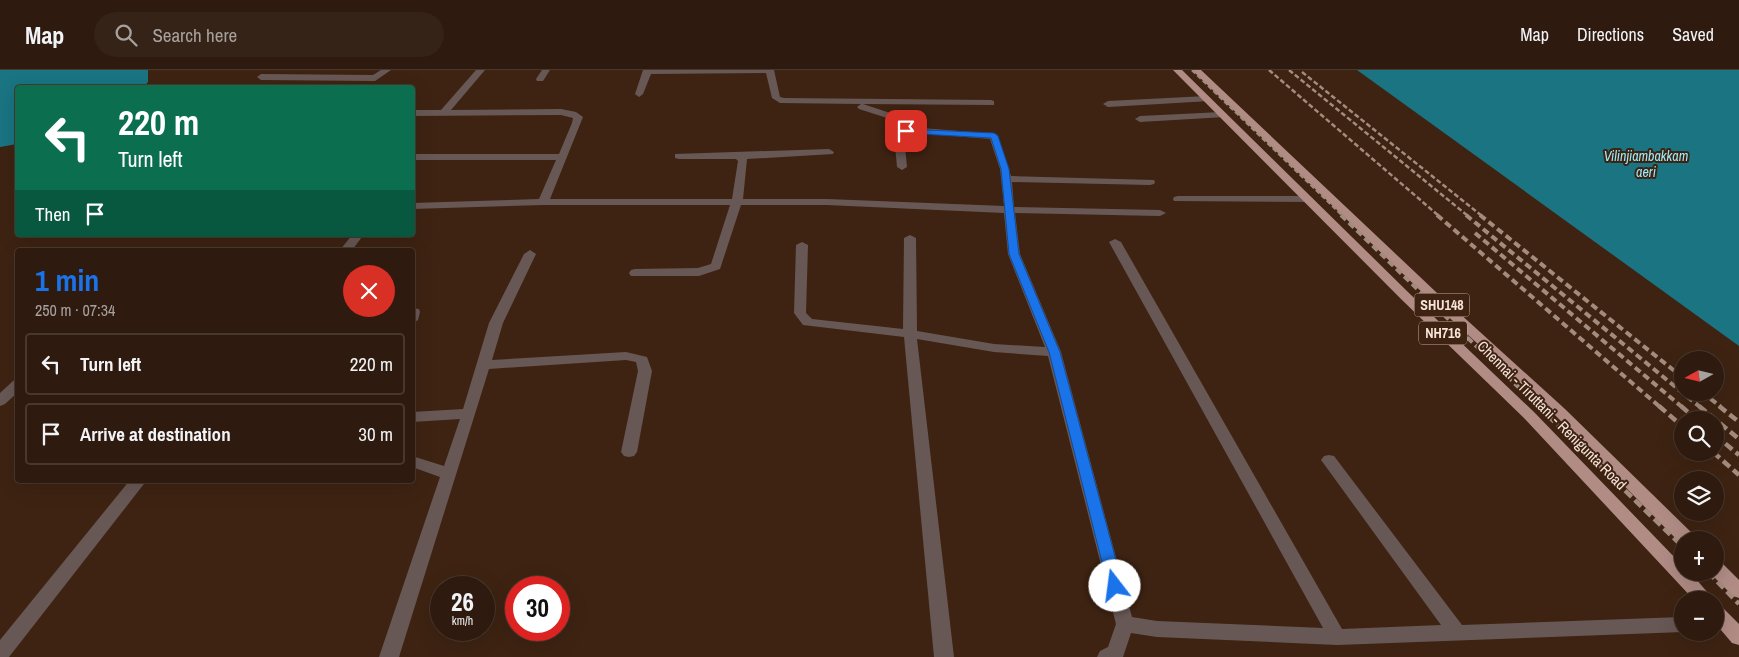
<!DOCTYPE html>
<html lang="en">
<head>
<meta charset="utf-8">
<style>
	:root { --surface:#2e1a0e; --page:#362317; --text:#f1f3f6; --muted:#a7a19e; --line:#49382e; --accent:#1a73e8 }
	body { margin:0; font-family:"Archivo Narrow",sans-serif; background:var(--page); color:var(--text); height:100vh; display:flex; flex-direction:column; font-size:19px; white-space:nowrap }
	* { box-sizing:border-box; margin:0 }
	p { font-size:16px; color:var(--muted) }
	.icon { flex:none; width:28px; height:28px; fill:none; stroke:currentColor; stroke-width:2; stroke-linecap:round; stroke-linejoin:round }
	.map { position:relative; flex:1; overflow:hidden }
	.drawer { position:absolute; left:15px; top:178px; width:400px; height:235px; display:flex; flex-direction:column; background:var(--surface); border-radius:5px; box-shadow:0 5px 20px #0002,0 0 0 1px var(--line) }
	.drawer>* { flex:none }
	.banner { position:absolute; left:15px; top:15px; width:400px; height:152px; border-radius:5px; box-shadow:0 5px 20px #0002,0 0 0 1px var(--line); background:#0b6e4f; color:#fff; overflow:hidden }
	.needle { width:32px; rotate:262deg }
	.fabs { position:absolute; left:1674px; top:281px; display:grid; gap:10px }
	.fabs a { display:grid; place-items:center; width:50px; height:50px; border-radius:50%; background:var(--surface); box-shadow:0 5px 20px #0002,0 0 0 1px var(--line); font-size:25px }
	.speed { position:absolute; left:430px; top:506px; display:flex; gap:10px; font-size:25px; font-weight:700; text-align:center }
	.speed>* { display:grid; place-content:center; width:65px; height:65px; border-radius:50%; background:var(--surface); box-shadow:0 5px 20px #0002,0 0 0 1px var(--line); line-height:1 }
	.speed small { font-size:12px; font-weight:400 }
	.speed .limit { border:8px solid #d22; background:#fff; color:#111 }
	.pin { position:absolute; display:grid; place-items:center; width:42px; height:42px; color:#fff; margin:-21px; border-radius:10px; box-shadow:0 2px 8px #0006 }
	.me { position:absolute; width:55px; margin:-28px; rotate:345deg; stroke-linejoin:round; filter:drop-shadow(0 0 4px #0008) }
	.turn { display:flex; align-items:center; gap:18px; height:105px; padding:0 20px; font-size:22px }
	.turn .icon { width:65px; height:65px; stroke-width:2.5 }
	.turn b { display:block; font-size:35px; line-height:42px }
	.then { display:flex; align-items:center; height:48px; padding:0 20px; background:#0003; gap:10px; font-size:19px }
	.round { display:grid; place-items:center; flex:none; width:52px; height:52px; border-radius:26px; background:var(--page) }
	.overview { display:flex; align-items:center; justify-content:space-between; height:85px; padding:0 20px }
	h1 { font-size:30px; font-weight:700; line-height:38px; color:var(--accent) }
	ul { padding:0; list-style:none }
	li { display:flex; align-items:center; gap:15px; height:62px; margin:0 10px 8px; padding:0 10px; border:2px solid var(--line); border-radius:5px }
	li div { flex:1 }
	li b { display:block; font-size:19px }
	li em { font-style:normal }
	header { display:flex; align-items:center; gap:30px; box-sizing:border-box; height:70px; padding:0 25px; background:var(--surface); border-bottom:1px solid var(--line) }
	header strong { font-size:24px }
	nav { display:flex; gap:28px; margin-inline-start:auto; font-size:18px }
	.search { width:350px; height:45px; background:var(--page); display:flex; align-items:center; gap:12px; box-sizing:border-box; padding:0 18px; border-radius:28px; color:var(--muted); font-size:19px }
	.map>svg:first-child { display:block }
	.water { fill:#1a7482 }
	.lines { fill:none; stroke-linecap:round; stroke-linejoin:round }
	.service { fill:#685855; fill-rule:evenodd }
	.minor { fill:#685855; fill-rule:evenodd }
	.trunk { fill:#b08c85; fill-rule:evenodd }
	.rail-far2 { stroke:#a38c7e; stroke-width:2.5; stroke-dasharray:5 2.5; stroke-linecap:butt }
	.rail-far1 { stroke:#a38c7e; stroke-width:4; stroke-dasharray:7 4; stroke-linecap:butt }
	.rail { stroke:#a38c7e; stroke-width:4.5; stroke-dasharray:9 4.5; stroke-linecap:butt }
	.route { fill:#1a73e8; stroke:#114b97 }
	.labels { text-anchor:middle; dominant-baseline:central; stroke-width:4; stroke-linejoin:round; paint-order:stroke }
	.far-water-label { font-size:14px; font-style:italic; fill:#9cebfa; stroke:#3e2312 }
	.shield { fill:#3e2312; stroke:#c0aa9d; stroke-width:1 }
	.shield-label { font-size:14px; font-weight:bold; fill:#f7e4d9 }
	.street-label { font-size:15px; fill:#f7e4d9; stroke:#3e2312 }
</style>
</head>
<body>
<header>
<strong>Map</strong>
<div class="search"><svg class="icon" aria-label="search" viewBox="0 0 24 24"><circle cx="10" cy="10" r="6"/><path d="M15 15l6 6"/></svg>Search here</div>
<nav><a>Map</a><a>Directions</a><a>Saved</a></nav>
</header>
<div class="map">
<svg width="1739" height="587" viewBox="0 0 1739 587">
	<rect width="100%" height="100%" fill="#3e2312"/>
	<g class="water">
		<path d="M 0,0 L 148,0 L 148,12 L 144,17 L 18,18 L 17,74 L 0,77 Z"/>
		<path d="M 1357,0 L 1739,0 L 1739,276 Z"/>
	</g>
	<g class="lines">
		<g class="service">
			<path d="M 1222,42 L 1227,45 L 1225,47 L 1140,52 L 1135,49 L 1140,46 Z"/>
			<path d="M 1178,126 L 1308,126 L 1313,129 L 1308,132 L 1174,131 L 1173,129 L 1174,127 Z"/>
		</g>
		<g class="minor">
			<path d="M 381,0 L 391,0 L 375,11 L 261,10 L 257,7 L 261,4 L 373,5 Z"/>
			<path d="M 476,0 L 485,0 L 451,40 L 561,39 L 576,42 L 583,47 L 550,129 L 732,129 L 738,91 L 736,89 L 679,89 L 675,88 L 675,84 L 829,79 L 834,82 L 833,84 L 747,89 L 743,129 L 827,129 L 1004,136 L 1000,99 L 990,69 L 930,64 L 904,66 L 907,97 L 902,100 L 897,97 L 894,64 L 909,59 L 884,47 L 859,39 L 857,37 L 861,34 L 780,33 L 772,28 L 766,3 L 651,4 L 643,24 L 639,27 L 635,24 L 643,0 L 774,0 L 780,27 L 784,28 L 991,30 L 994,31 L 994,35 L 863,34 L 890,43 L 922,58 L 997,64 L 1011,106 L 1154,110 L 1155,112 L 1154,114 L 1150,115 L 1012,112 L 1014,137 L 1160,140 L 1166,143 L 1160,146 L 1015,143 L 1020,184 L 1061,282 L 1132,547 L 1157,551 L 1323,558 L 1109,172 L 1115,169 L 1121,172 L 1342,559 L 1441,555 L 1324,394 L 1321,390 L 1324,386 L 1329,385 L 1334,386 L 1462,555 L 1682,547 L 1683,562 L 1337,575 L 1157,567 L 1131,563 L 1123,587 L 1097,587 L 1100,581 L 1108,577 L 1116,554 L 1048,286 L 994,282 L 917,269 L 954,587 L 934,587 L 904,267 L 803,255 L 794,243 L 796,175 L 802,172 L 808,175 L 806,243 L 812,249 L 903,259 L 904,168 L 910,165 L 916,168 L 917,261 L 994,274 L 1045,277 L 1008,184 L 1004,143 L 827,135 L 741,135 L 720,199 L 699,206 L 631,206 L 629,203 L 631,200 L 635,199 L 698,198 L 711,194 L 730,135 L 543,135 L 412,139 L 412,133 L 539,129 L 556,90 L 412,90 L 412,84 L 559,84 L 572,53 L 573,48 L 561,45 L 412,46 L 412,40 L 441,40 Z"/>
			<path d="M 542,0 L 550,0 L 543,11 L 537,11 L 536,9 Z"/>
			<path d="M 1207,26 L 1211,29 L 1210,31 L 1108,37 L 1103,34 L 1108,31 Z"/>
			<path d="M 352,165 L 360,165 L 362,167 L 352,180 L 340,180 Z"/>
			<path d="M 530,180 L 536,184 L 503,253 L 492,290 L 626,282 L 647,287 L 652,301 L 637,382 L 634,386 L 629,387 L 624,386 L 621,382 L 638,301 L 636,292 L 626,290 L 489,299 L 399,587 L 379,587 L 440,407 L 412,397 L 412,386 L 444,396 L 460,349 L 412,352 L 412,342 L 463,339 L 489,253 L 524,184 Z"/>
			<path d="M 412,238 L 419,239 L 420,242 L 418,250 L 412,254 Z"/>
			<path d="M 18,310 L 18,322 L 5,334 L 0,336 L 0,323 L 13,311 Z"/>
			<path d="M 130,410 L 147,410 L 9,587 L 0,587 L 0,570 Z"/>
		</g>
		<g class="trunk">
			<path d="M 1173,0 L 1182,0 L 1410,224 L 1534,342 L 1682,495 L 1682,502 L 1690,502 L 1714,530 L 1694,530 L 1524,348 L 1402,230 Z"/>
			<path d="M 1192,0 L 1201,0 L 1436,222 L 1565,339 L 1694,465 L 1696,470 L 1682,470 L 1682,475 L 1555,345 L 1428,228 Z"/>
			<path d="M 1715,490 L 1721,492 L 1739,510 L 1739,528 L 1733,526 L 1709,502 L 1715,502 Z"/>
			<path d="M 1715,533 L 1721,536 L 1739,554 L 1739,575 L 1732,573 L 1715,553 Z"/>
		</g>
		<g class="rail-far2">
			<path d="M 1192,0 L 1343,146"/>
			<path d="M 1269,0 L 1439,146"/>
			<path d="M 1289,0 L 1468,146"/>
			<path d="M 1302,2 L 1482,146"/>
		</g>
		<g class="rail-far1">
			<path d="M 1341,145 L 1539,337"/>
			<path d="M 1437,145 L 1660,337"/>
			<path d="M 1466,145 L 1700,337"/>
			<path d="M 1480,145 L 1682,307"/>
			<path d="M 1475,163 L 1682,337"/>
			<path d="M 1702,322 L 1721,337"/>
		</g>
		<g class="rail">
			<path d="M 1538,336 L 1682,476"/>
			<path d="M 1659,336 L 1682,356"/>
			<path d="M 1681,336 L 1697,350"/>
			<path d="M 1699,336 L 1739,369"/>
			<path d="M 1719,336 L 1739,352"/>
			<path d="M 1715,365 L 1739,385"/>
			<path d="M 1713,382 L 1739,405"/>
			<path d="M 1708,502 L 1739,534"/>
		</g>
	</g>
	<path class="route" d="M 906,59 L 994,63 L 998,66 L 1009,99 L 1019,184 L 1060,282 L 1123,516 L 1120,520 L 1115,522 L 1110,520 L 1108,516 L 1049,282 L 1009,184 L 1001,99 L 991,68 L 903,63 L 902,61 Z"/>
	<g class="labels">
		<g class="far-water-label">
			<text x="1646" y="86">Vilinjiambakkam<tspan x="1646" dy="16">aeri</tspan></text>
		</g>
		<g class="shield">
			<rect x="1414.5" y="223.5" width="55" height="23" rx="4"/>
			<rect x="1419" y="251.5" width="48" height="23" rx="4"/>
		</g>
		<g class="shield-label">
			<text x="1442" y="235">SHU148</text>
			<text x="1443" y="263">NH716</text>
		</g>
		<g class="street-label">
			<text transform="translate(1552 345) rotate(45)">Chennai - Tiruttani - Renigunta Road</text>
		</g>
	</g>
</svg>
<div class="fabs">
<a><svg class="needle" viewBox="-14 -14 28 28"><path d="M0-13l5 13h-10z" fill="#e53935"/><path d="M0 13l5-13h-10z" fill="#a7a19e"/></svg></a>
<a><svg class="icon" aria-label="search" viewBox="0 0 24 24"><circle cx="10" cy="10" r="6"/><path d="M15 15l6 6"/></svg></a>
<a><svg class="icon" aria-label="layers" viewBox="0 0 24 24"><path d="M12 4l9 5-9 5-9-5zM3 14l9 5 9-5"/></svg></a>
<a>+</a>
<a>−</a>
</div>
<div class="speed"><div>26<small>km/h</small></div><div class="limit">30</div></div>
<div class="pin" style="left:906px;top:61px;background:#d93025"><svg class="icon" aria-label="arrive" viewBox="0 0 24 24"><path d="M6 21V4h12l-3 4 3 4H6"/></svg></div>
<svg class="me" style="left:1115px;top:516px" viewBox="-20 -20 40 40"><circle r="19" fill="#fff"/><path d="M0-13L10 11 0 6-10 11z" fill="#1a73e8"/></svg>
<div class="banner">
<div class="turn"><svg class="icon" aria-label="left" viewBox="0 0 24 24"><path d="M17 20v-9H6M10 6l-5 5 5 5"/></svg><div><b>220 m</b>Turn left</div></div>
<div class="then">Then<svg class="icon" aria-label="arrive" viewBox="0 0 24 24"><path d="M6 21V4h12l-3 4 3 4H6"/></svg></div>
</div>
<section class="drawer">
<div class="overview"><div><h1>1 min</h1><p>250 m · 07:34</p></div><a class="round" style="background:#d93025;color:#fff"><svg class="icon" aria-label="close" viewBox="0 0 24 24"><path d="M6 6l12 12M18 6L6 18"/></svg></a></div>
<ul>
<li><svg class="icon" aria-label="left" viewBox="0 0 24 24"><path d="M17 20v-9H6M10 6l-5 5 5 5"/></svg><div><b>Turn left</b></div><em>220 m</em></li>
<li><svg class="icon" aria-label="arrive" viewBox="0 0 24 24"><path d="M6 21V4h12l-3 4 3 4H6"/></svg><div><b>Arrive at destination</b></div><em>30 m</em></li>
</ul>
</section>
</div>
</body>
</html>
